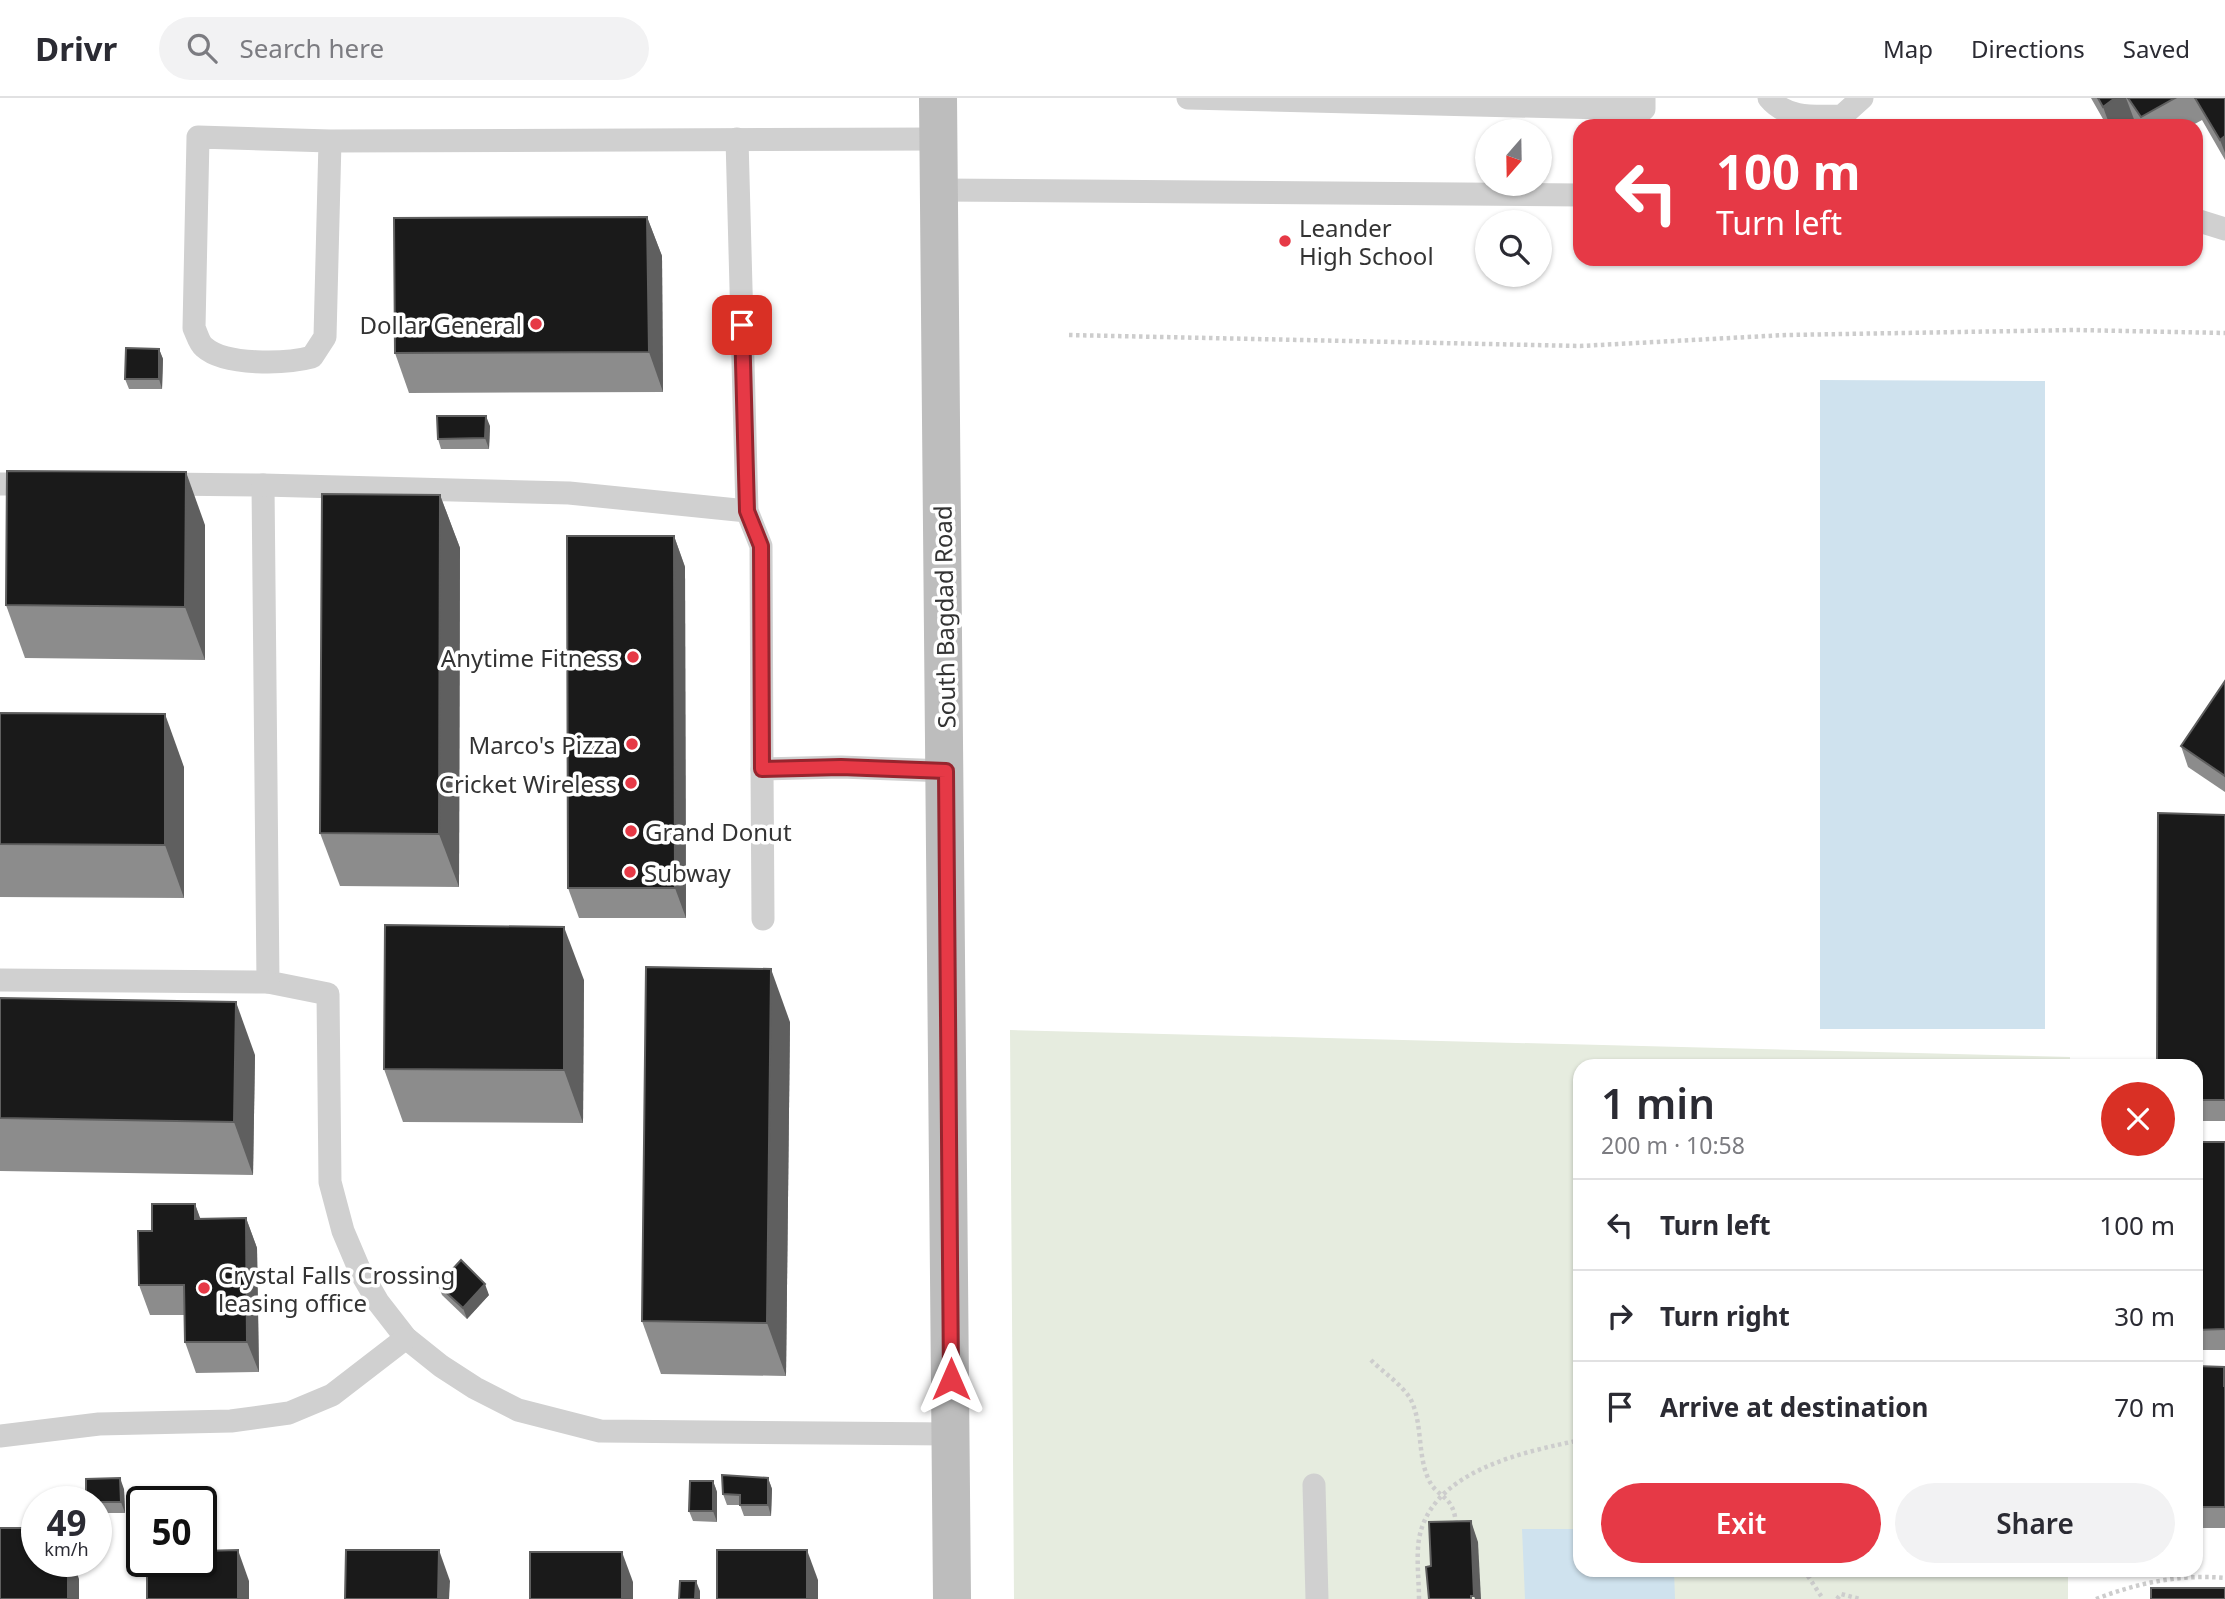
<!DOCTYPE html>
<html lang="en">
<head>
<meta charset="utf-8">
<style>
	:root { --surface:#fff; --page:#f2f2f3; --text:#2b2b33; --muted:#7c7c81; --line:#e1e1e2; --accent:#e63946 }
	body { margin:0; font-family:"Noto Sans",sans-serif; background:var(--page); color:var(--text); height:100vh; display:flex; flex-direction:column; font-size:26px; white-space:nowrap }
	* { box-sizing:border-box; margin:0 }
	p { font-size:23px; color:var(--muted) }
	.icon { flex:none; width:38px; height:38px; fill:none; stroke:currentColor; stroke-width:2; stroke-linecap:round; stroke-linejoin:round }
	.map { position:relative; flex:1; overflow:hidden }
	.drawer { position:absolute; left:1573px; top:961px; width:630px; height:518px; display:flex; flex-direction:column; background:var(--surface); border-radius:21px; box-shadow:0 2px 5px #0004 }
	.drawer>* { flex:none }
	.guide { position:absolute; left:1573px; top:21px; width:630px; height:147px; border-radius:21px; box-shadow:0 2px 5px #0004; background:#e63946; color:#fff; overflow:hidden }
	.needle { width:46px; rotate:200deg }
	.controls { position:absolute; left:1475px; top:21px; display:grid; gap:14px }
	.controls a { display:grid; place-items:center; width:77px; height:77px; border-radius:50%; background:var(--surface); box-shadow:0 2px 5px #0004; font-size:35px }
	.speed { position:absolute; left:21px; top:1388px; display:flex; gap:14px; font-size:35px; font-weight:700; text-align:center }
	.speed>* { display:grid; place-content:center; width:91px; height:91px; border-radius:50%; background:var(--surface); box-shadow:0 2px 5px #0004; line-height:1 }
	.speed small { font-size:18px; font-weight:400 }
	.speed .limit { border:4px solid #111; border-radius:10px; background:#fff; color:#111 }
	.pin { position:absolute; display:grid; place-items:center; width:60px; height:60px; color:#fff; margin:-30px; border-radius:14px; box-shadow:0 4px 10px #0006 }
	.me { position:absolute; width:77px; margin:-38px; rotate:0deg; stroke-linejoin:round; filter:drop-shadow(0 0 5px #0008) }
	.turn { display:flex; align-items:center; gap:24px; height:147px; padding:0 28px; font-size:32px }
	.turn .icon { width:91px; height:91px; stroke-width:2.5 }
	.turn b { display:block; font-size:49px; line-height:60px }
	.round { display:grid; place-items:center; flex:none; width:74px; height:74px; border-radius:37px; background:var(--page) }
	.overview { display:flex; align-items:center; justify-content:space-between; height:119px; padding:0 28px }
	h1 { font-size:42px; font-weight:600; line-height:52px }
	.action { display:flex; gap:14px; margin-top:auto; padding:14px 28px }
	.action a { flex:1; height:80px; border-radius:42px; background:var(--accent); color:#fff; font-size:28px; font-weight:600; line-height:80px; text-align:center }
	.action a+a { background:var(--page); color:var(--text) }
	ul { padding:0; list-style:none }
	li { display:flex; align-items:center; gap:21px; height:91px; padding:0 28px; border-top:2px solid var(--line) }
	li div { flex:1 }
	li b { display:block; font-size:26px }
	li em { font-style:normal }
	header { display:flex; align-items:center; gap:42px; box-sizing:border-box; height:98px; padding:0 35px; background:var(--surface); border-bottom:2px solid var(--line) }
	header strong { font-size:33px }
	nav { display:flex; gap:38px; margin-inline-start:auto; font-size:24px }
	.search { width:490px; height:63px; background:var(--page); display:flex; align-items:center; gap:18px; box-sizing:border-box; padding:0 24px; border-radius:38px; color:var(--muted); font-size:26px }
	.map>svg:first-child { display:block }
	.green { fill:#e6ecdf }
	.water { fill:#cfe2ee }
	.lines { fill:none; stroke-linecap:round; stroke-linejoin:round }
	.path { stroke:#cdcdcd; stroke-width:4.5; stroke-dasharray:3.5 3.5; stroke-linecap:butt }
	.service { stroke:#d0d0d0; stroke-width:23 }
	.secondary { stroke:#bdbdbd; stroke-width:38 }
	.wall { fill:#8c8c8c }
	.shaded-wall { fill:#5f5f5f }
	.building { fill:#1a1a1a; stroke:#5f5f5f; stroke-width:2 }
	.route-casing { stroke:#96252e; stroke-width:18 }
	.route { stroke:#e63946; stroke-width:12 }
	.poi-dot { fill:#e63946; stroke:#fff; stroke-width:2.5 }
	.labels { text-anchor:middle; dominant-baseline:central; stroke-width:7; stroke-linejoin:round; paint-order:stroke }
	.poi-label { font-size:24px; fill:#333; stroke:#fff; text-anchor:start }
	.street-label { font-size:24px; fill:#333; stroke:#fff }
</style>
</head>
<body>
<header>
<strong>Drivr</strong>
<div class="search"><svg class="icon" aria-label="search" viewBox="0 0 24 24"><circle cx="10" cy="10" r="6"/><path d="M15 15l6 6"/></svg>Search here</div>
<nav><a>Map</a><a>Directions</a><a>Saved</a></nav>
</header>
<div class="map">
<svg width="2225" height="1501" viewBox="0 0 2225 1501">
	<rect width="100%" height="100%" fill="#fff"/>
	<path class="green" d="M 1010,932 L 2070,959 L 2070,968 L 1580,968 L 1580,1472 L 2068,1472 L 2068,1501 L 1014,1501 Z"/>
	<g class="water">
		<path d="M 1820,282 L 2045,283 L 2045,931 L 1820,931 Z"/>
		<path d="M 1522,1431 L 1580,1431 L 1580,1472 L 1674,1472 L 1675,1501 L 1525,1501 Z"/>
	</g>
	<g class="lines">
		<g class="path">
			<path d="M 1069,237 L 1580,248 L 1786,237 L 2076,232 L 2225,235"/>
			<path d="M 1371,1262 C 1383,1274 1401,1286 1410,1300 C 1423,1324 1417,1355 1428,1380 C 1437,1402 1455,1395 1456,1429"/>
			<path d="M 1804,1472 L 1823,1501"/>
			<path d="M 1419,1501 C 1419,1482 1416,1460 1419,1441 C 1431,1372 1525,1354 1580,1342"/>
			<path d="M 1837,1501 L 1841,1496 L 1860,1501"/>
			<path d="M 2096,1501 C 2137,1485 2180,1476 2225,1480"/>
		</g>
		<g class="service">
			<path d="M 1188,0 L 1644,11 L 1644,0"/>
			<path d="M 1769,0 C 1787,22 1817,18 1842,18 L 1862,0"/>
			<path d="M 737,41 L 747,413 L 761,448 L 762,671 L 841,669 L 946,673"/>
			<path d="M 330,43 L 325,239 L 312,259 C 286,266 225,268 204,249 C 199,245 197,236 194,230 L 198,39 L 330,43 L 938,41"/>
			<path d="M 939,92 L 1580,97"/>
			<path d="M 2196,122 L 2225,131"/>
			<path d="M 0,386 L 37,386"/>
			<path d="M 162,386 L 263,387 L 268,884 L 328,896 L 330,1084 L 343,1133 L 360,1173 L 378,1204 L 406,1240 L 441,1268 L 475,1290 L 518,1312 L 600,1333 L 951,1336"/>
			<path d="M 263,387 L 569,395 L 747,413"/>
			<path d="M 762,671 L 763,821"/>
			<path d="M 0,882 L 268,884"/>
			<path d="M 0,1338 L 99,1326 L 231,1323 L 289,1315 L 332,1297 L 406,1240"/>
			<path d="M 1314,1387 L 1317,1501"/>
		</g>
		<path class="secondary" d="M 938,0 L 952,1501"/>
	</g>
	<g class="wall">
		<path d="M 2091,0 L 2225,0 L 2225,62 L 2202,22 L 2191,28 L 2137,28 L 2135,24 L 2129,28 L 2107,28 Z"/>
		<path d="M 647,119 L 662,158 L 663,294 L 409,295 L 395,255 Z"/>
		<path d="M 159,251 L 163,261 L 162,291 L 129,291 L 125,281 Z"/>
		<path d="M 490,328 L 489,351 L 441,351 L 438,341 Z"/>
		<path d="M 440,397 L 460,450 L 459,789 L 340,788 L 320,735 Z"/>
		<path d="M 205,427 L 205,562 L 25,560 L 6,507 Z"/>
		<path d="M 674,438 L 685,469 L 686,820 L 579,820 L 568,790 Z"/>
		<path d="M 2225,583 L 2225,694 L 2188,669 L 2181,648 Z"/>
		<path d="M 0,615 L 184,669 L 184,800 L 0,799 Z"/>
		<path d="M 2225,717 L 2225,1023 L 2196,1023 L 2196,968 Z"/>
		<path d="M 584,882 L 583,1025 L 403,1024 L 384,971 Z"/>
		<path d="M 0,900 L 255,957 L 253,1077 L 0,1073 Z"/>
		<path d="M 790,924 L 786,1278 L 661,1276 L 642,1223 Z"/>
		<rect x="2196" y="1044" width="29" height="208"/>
		<path d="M 195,1106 L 200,1121 L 246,1120 L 257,1150 L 259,1274 L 196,1275 L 185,1244 L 184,1217 L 150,1217 L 139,1187 L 152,1133 Z"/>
		<path d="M 438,1187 L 489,1197 L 467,1221 L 442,1197 Z"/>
		<path d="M 2196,1268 L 2224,1269 L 2225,1272 L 2225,1430 L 2196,1430 Z"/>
		<path d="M 768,1380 L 772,1391 L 771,1418 L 744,1418 L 740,1407 L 727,1407 L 723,1396 Z"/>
		<path d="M 713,1383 L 717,1394 L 717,1424 L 693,1423 L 689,1413 Z"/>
		<path d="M 124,1391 L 125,1415 L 96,1415 L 96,1404 Z"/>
	</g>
	<g class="shaded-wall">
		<path d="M 2115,0 L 2126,0 L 2135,24 L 2129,28 L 2110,28 L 2103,9 Z"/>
		<path d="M 2225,38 L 2225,55 L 2220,42 Z"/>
		<path d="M 647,119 L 662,158 L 663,294 L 649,254 Z"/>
		<path d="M 159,251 L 163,261 L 162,291 L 159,281 Z"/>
		<path d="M 486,318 L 490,328 L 489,351 L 485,340 Z"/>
		<path d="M 186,374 L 205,427 L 205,562 L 185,509 Z"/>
		<path d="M 440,397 L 460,450 L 459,789 L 439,736 Z"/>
		<path d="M 674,438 L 685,469 L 686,820 L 675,790 Z"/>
		<path d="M 165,616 L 184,669 L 184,800 L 165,747 Z"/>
		<path d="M 564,829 L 584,882 L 583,1025 L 564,972 Z"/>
		<path d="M 771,871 L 790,924 L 786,1278 L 767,1225 Z"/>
		<path d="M 236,904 L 255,957 L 253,1077 L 234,1024 Z"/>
		<path d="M 195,1106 L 206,1136 L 195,1121 Z"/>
		<path d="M 246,1120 L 257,1150 L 259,1274 L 247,1244 Z"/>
		<path d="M 485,1186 L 489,1197 L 467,1221 L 463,1210 Z"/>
		<path d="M 120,1380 L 124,1391 L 125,1415 L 121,1404 Z"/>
		<path d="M 768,1380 L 772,1391 L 771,1418 L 768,1407 Z"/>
		<path d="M 713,1383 L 717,1394 L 717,1424 L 713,1413 Z"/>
		<path d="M 1471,1423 L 1478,1444 L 1481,1501 L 1475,1501 L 1474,1498 Z"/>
		<path d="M 238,1452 L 249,1483 L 249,1501 L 238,1501 Z"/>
		<path d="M 439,1452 L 450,1483 L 449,1501 L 438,1501 Z"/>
		<path d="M 807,1452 L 818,1482 L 818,1501 L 807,1501 Z"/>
		<path d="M 622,1454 L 633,1484 L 633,1501 L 622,1501 Z"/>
		<path d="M 67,1463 L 74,1463 L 74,1466 L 79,1481 L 79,1501 L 68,1501 Z"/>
		<path d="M 696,1483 L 700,1493 L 700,1501 L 695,1501 Z"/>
	</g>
	<g class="building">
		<path d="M 2098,0 L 2115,0 L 2103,9 Z"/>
		<path d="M 2128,0 L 2175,0 L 2141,19 Z"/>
		<path d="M 2195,0 L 2225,0 L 2225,38 L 2220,42 Z"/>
		<path d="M 647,119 L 649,254 L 395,255 L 394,120 Z"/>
		<path d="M 126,250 L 159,251 L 159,281 L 125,281 Z"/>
		<path d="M 437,318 L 486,318 L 485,340 L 438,341 Z"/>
		<path d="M 7,373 L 186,374 L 185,509 L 6,507 Z"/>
		<path d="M 322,396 L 440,397 L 439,736 L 320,735 Z"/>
		<path d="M 567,438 L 674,438 L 675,790 L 568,790 Z"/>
		<path d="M 2225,583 L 2225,678 L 2181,648 Z"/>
		<path d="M 0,615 L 165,616 L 165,747 L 0,746 Z"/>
		<path d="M 2158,715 L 2225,717 L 2225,1002 L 2196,1002 L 2196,968 L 2157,968 Z"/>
		<path d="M 385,827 L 564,829 L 564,972 L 384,971 Z"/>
		<path d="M 646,869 L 771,871 L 767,1225 L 642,1223 Z"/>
		<path d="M 0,900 L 236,904 L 234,1024 L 0,1020 Z"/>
		<path d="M 2196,1044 L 2225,1044 L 2225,1231 L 2196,1232 Z"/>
		<path d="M 152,1106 L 195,1106 L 195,1121 L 246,1120 L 247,1244 L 185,1244 L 184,1187 L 139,1187 L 138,1133 L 152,1133 Z"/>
		<path d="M 461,1162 L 485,1186 L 463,1210 L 438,1187 Z"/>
		<path d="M 2196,1268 L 2224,1269 L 2224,1288 L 2225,1288 L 2225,1409 L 2196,1409 Z"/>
		<rect x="1577" y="1366" width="3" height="39"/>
		<path d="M 722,1377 L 768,1380 L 768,1407 L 740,1407 L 740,1397 L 723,1396 Z"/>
		<path d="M 120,1380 L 121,1404 L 86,1404 L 86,1381 Z"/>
		<path d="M 690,1383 L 713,1383 L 713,1413 L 689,1413 Z"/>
		<path d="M 1471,1423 L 1474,1498 L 1471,1498 L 1471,1501 L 1429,1501 L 1426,1469 L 1431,1468 L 1429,1424 Z"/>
		<path d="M 0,1430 L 37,1430 L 37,1463 L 68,1463 L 68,1501 L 0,1501 Z"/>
		<path d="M 238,1452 L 238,1501 L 147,1501 L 147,1463 L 201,1463 L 201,1453 Z"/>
		<path d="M 346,1452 L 439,1452 L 438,1501 L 345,1501 Z"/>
		<rect x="717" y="1452" width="90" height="49"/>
		<rect x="530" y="1454" width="92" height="47"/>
		<path d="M 680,1483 L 696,1483 L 695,1501 L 679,1501 Z"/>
		<rect x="2151" y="1490" width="74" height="11"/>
	</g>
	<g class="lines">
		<g class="route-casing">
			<path id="route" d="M 742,227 L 747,413 L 761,448 L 762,671 L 841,669 L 946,673 L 951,1281"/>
		</g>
		<use href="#route" class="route"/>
	</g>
	<g class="poi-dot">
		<circle cx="1285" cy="143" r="7"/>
		<circle cx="536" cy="226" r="7"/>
		<circle cx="633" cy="559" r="7"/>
		<circle cx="632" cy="646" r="7"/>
		<circle cx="631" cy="685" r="7"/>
		<circle cx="631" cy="733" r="7"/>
		<circle cx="630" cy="774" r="7"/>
		<circle cx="204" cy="1190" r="7"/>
	</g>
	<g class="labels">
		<g class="poi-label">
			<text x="1299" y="129">Leander<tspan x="1299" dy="28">High School</tspan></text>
			<text x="522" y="226" text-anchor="end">Dollar General</text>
			<text x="619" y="559" text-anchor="end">Anytime Fitness</text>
			<text x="618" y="646" text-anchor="end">Marco's Pizza</text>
			<text x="617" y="685" text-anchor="end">Cricket Wireless</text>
			<text x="645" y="733">Grand Donut</text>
			<text x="644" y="774">Subway</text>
			<text x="218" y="1176">Crystal Falls Crossing<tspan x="218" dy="28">leasing office</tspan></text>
		</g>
		<g class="street-label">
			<text transform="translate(944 519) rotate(-91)">South Bagdad Road</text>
		</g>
	</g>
</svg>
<div class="controls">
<a><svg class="needle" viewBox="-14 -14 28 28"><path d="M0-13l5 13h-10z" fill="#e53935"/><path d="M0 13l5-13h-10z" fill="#7c7c81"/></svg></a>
<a><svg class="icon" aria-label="search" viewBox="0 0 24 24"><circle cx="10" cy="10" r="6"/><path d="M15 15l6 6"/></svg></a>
</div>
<div class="speed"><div>49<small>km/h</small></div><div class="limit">50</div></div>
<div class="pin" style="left:742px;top:227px;background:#d93025"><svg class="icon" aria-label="arrive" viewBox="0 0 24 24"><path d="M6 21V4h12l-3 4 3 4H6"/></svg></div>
<svg class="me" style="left:951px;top:1281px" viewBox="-20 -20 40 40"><path d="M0-17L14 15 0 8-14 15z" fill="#e63946" stroke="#fff" stroke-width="4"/></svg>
<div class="guide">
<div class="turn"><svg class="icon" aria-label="left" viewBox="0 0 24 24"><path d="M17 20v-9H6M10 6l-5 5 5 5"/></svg><div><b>100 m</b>Turn left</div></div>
</div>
<section class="drawer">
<div class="overview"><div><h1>1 min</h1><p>200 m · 10:58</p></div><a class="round" style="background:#d93025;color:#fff"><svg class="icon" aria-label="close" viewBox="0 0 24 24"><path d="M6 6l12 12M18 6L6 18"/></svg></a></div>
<ul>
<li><svg class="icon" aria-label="left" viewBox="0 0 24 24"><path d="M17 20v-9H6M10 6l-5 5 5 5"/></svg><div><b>Turn left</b></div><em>100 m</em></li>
<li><svg class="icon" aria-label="right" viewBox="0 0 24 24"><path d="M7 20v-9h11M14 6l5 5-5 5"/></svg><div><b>Turn right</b></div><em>30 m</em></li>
<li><svg class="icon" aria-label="arrive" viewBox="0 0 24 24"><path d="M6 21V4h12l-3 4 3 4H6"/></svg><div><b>Arrive at destination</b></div><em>70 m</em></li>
</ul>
<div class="action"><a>Exit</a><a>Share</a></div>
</section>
</div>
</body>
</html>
